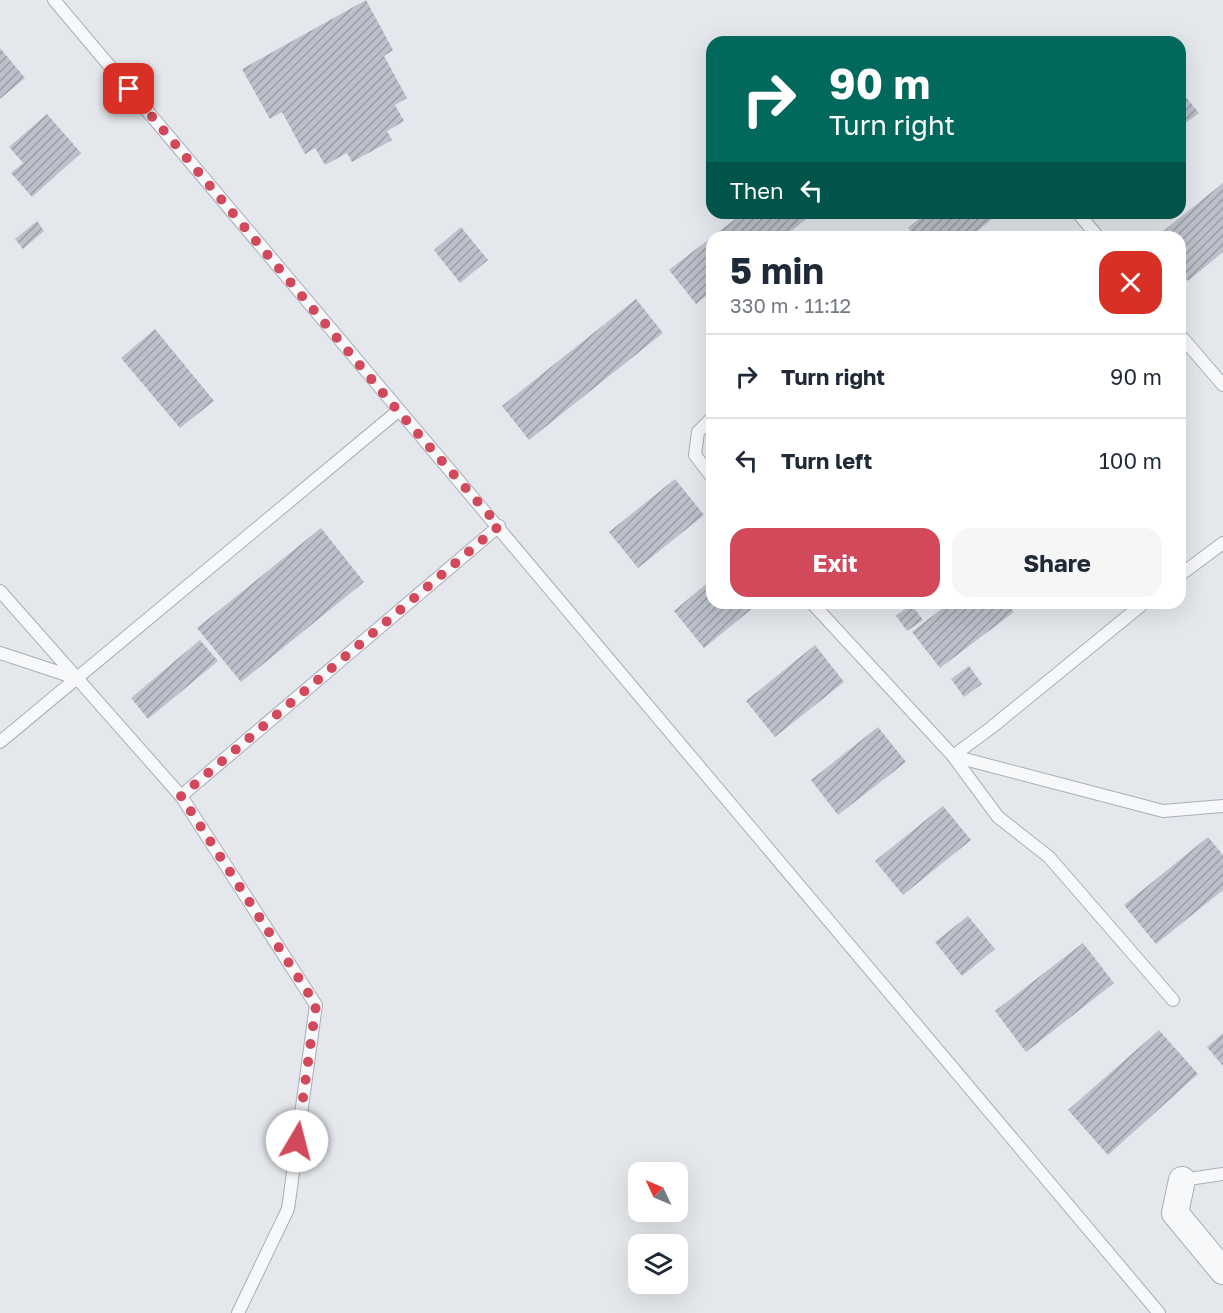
<!DOCTYPE html>
<html lang="en">
<head>
<meta charset="utf-8">
<style>
	:root { --surface:#fff; --page:#f6f6f7; --text:#1f2937; --muted:#747a83; --line:#e0e1e3; --accent:#d1495b }
	body { margin:0; font-family:"Golos Text",sans-serif; background:var(--page); color:var(--text); height:100vh; display:flex; flex-direction:column; font-size:22px; white-space:nowrap }
	* { box-sizing:border-box; margin:0 }
	p { font-size:20px; color:var(--muted) }
	.icon { flex:none; width:33px; height:33px; fill:none; stroke:currentColor; stroke-width:2; stroke-linecap:round; stroke-linejoin:round }
	.map { position:relative; flex:1; overflow:hidden }
	.panel { position:absolute; left:706px; top:231px; width:480px; height:378px; display:flex; flex-direction:column; background:var(--surface); border-radius:18px; box-shadow:0 6px 24px #0002 }
	.panel>* { flex:none }
	.top-card { position:absolute; left:706px; top:36px; width:480px; height:183px; border-radius:18px; box-shadow:0 6px 24px #0002; background:#00695c; color:#fff; overflow:hidden }
	.needle { width:39px; rotate:314deg }
	.fabs { position:absolute; left:628px; top:1162px; display:grid; gap:12px }
	.fabs a { display:grid; place-items:center; width:60px; height:60px; border-radius:12px; background:var(--surface); box-shadow:0 6px 24px #0002; font-size:30px }
	.pin { position:absolute; display:grid; place-items:center; width:51px; height:51px; color:#fff; margin:-26px; border-radius:12px; box-shadow:0 3px 9px #0006 }
	.me { position:absolute; width:66px; margin:-33px; rotate:8deg; stroke-linejoin:round; filter:drop-shadow(0 0 4px #0008) }
	.turn { display:flex; align-items:center; gap:21px; height:126px; padding:0 24px; font-size:27px }
	.turn .icon { width:78px; height:78px; stroke-width:2.5 }
	.turn b { display:block; font-size:42px; line-height:51px }
	.then { display:flex; align-items:center; height:57px; padding:0 24px; background:#0003; gap:12px; font-size:22px }
	.round { display:grid; place-items:center; flex:none; width:63px; height:63px; border-radius:18px; background:var(--page) }
	.head { display:flex; align-items:center; justify-content:space-between; height:102px; padding:0 24px }
	h1 { font-size:36px; font-weight:700; line-height:45px }
	.button { display:flex; gap:12px; margin-top:auto; padding:12px 24px }
	.button a { flex:1; height:69px; border-radius:18px; background:var(--accent); color:#fff; font-size:24px; font-weight:700; line-height:69px; text-align:center }
	.button a+a { background:var(--page); color:var(--text) }
	ul { padding:0; list-style:none }
	li { display:flex; align-items:center; gap:18px; height:84px; padding:0 24px; border-top:2px solid var(--line) }
	li div { flex:1 }
	li b { display:block; font-size:22px }
	li em { font-style:normal }
	.map>svg:first-child { display:block }
	.building { fill:url(#building-hatch) }
	.lines { fill:none; stroke-linecap:round; stroke-linejoin:round }
	.lane-casing { stroke:#a9aeb7; stroke-width:14 }
	.street-casing { stroke:#a9aeb7; stroke-width:28 }
	.lane { stroke:#f7f8fa; stroke-width:12 }
	.street { stroke:#f7f8fa; stroke-width:26 }
	.route { stroke:#d1495b; stroke-width:10; stroke-dasharray:0 18 }
</style>
</head>
<body>
<div class="map">
<svg width="1223" height="1313" viewBox="0 0 1223 1313">
	<defs>
		<pattern id="building-hatch" width="6" height="6" patternUnits="userSpaceOnUse" patternTransform="scale(1.5)"><rect width="6" height="6" fill="#bbc0ca"/><path d="M-1 1l2-2M0 6l6-6M5 7l2-2" fill="none" stroke="#989da6"/></pattern>
	</defs>
	<rect width="100%" height="100%" fill="#e4e7ec"/>
	<g class="building">
		<path d="M 366,0 L 393,50 L 384,56 L 407,98 L 395,105 L 404,121 L 387,131 L 392,140 L 352,162 L 347,153 L 325,165 L 315,148 L 305,154 L 282,112 L 270,119 L 242,69 Z"/>
		<path d="M 0,48 L 25,78 L 0,99 Z"/>
		<path d="M 1180,90 L 1199,113 L 1180,127 Z"/>
		<path d="M 47,114 L 81,153 L 32,197 L 11,173 L 23,163 L 9,147 Z"/>
		<path d="M 1223,183 L 1223,252 L 1188,281 L 1180,271 L 1180,237 L 1156,237 Z"/>
		<path d="M 743,213 L 814,213 L 783,237 L 712,237 L 712,291 L 696,304 L 669,270 Z"/>
		<path d="M 926,213 L 999,213 L 970,237 L 916,237 L 908,228 Z"/>
		<path d="M 37,221 L 44,231 L 23,249 L 15,239 Z"/>
		<path d="M 461,227 L 488,260 L 460,283 L 434,250 Z"/>
		<path d="M 636,299 L 663,333 L 529,440 L 502,406 Z"/>
		<path d="M 155,329 L 214,401 L 180,428 L 121,358 Z"/>
		<path d="M 675,479 L 704,515 L 638,568 L 609,532 Z"/>
		<path d="M 321,528 L 364,582 L 241,682 L 197,628 Z"/>
		<path d="M 712,579 L 712,603 L 759,603 L 704,648 L 674,611 Z"/>
		<path d="M 949,603 L 1007,603 L 1014,612 L 940,668 L 912,632 Z"/>
		<path d="M 911,604 L 923,620 L 907,631 L 896,616 Z"/>
		<path d="M 200,640 L 218,661 L 148,719 L 131,698 Z"/>
		<path d="M 815,645 L 844,682 L 775,737 L 746,701 Z"/>
		<path d="M 969,666 L 982,684 L 964,697 L 951,679 Z"/>
		<path d="M 878,727 L 906,762 L 838,815 L 811,780 Z"/>
		<path d="M 943,806 L 971,840 L 903,895 L 875,861 Z"/>
		<path d="M 1208,837 L 1223,855 L 1223,890 L 1156,944 L 1124,905 Z"/>
		<path d="M 968,916 L 995,949 L 962,976 L 935,942 Z"/>
		<path d="M 1083,943 L 1114,983 L 1026,1052 L 995,1011 Z"/>
		<path d="M 1159,1030 L 1198,1074 L 1108,1155 L 1068,1110 Z"/>
		<path d="M 1223,1033 L 1223,1066 L 1207,1047 Z"/>
	</g>
	<g class="lines">
		<g class="lane-casing">
			<g id="lane">
				<path d="M 54,0 L 1159,1313"/>
				<path d="M 1078,213 L 1098,237"/>
				<path d="M 1180,335 L 1223,385"/>
				<path d="M 712,418 L 698,432 L 695,455 L 712,477"/>
				<path d="M 1180,575 L 1223,543"/>
				<path d="M 0,591 L 181,796 L 499,526"/>
				<path d="M 812,603 L 953,756 L 998,817 L 1049,857 L 1173,1000"/>
				<path d="M 0,653 L 76,678"/>
				<path d="M 0,742 L 398,411"/>
				<path d="M 953,756 L 1163,811 L 1223,806"/>
				<path d="M 953,756 L 992,727 L 1144,603"/>
				<path d="M 181,796 L 316,1005 L 288,1209 L 238,1313"/>
				<path d="M 1182,1180 L 1223,1174"/>
			</g>
		</g>
		<g class="street-casing">
			<path id="street" d="M 1182,1180 L 1175,1213 L 1223,1271"/>
		</g>
		<use href="#lane" class="lane"/>
		<use href="#street" class="street"/>
	</g>
	<g class="lines">
		<path class="route" d="M 129,89 L 398,411 L 499,526 L 181,796 L 316,1005 L 297,1141"/>
	</g>
</svg>
<div class="fabs">
<a><svg class="needle" viewBox="-14 -14 28 28"><path d="M0-13l5 13h-10z" fill="#e53935"/><path d="M0 13l5-13h-10z" fill="#747a83"/></svg></a>
<a><svg class="icon" aria-label="layers" viewBox="0 0 24 24"><path d="M12 4l9 5-9 5-9-5zM3 14l9 5 9-5"/></svg></a>
</div>
<div class="pin" style="left:129px;top:89px;background:#d93025"><svg class="icon" aria-label="arrive" viewBox="0 0 24 24"><path d="M6 21V4h12l-3 4 3 4H6"/></svg></div>
<svg class="me" style="left:297px;top:1141px" viewBox="-20 -20 40 40"><circle r="19" fill="#fff"/><path d="M0-13L10 11 0 6-10 11z" fill="#d1495b"/></svg>
<div class="top-card">
<div class="turn"><svg class="icon" aria-label="right" viewBox="0 0 24 24"><path d="M7 20v-9h11M14 6l5 5-5 5"/></svg><div><b>90 m</b>Turn right</div></div>
<div class="then">Then<svg class="icon" aria-label="left" viewBox="0 0 24 24"><path d="M17 20v-9H6M10 6l-5 5 5 5"/></svg></div>
</div>
<section class="panel">
<div class="head"><div><h1>5 min</h1><p>330 m · 11:12</p></div><a class="round" style="background:#d93025;color:#fff"><svg class="icon" aria-label="close" viewBox="0 0 24 24"><path d="M6 6l12 12M18 6L6 18"/></svg></a></div>
<ul>
<li><svg class="icon" aria-label="right" viewBox="0 0 24 24"><path d="M7 20v-9h11M14 6l5 5-5 5"/></svg><div><b>Turn right</b></div><em>90 m</em></li>
<li><svg class="icon" aria-label="left" viewBox="0 0 24 24"><path d="M17 20v-9H6M10 6l-5 5 5 5"/></svg><div><b>Turn left</b></div><em>100 m</em></li>
</ul>
<div class="button"><a>Exit</a><a>Share</a></div>
</section>
</div>
</body>
</html>
